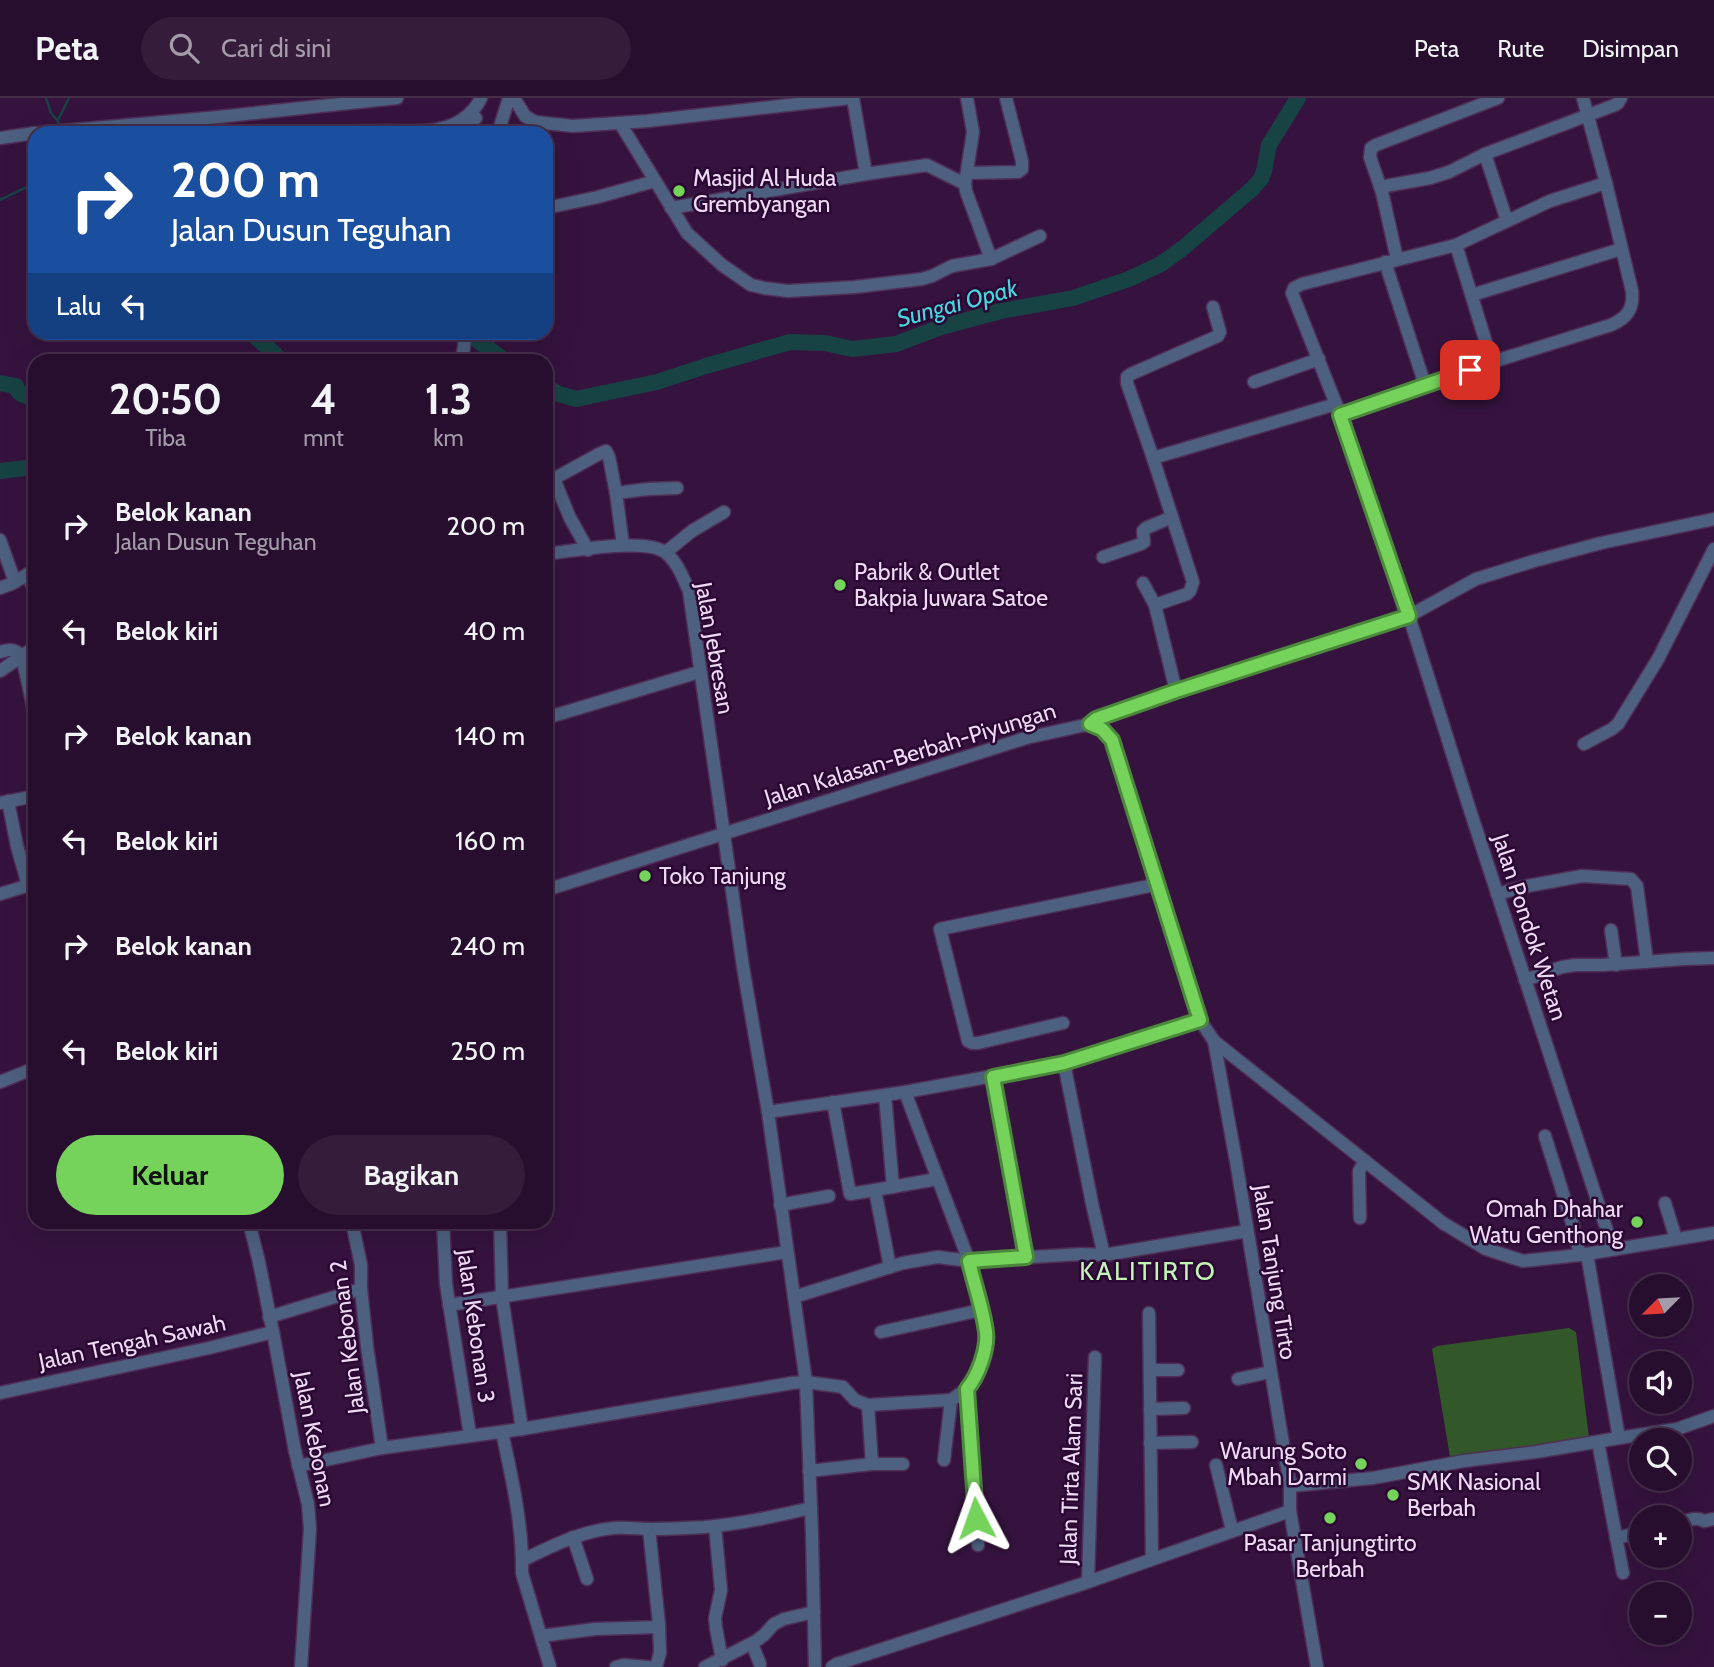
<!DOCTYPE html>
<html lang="id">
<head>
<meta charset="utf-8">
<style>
	:root { --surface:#280e2e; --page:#341c3a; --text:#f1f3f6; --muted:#a59caa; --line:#442e4a; --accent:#75d25b }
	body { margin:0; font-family:Cabin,sans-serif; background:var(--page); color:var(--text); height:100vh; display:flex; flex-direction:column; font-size:26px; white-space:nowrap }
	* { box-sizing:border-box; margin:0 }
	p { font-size:23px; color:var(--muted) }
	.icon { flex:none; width:38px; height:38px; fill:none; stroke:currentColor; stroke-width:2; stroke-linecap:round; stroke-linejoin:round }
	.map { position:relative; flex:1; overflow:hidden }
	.sheet { position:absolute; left:28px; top:256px; width:525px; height:875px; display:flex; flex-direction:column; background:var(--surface); border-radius:21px; box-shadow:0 7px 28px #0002,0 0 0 2px var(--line) }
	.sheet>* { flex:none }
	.banner { position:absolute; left:28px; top:28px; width:525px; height:214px; border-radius:21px; box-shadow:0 7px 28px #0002,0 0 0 2px var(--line); background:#1a4fa0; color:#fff; overflow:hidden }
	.needle { width:46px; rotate:246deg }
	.fabs { position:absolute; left:1629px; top:1176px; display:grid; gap:14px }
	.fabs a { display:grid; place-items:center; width:63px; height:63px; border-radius:50%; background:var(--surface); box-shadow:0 7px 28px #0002,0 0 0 2px var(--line); font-size:35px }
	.pin { position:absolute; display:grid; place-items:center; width:60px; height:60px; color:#fff; margin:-30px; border-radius:14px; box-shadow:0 4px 10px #0006 }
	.me { position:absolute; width:77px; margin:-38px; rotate:356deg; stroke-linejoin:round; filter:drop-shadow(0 0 5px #0008) }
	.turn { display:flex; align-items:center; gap:24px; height:147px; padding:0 28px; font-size:32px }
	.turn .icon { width:91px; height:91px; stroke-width:2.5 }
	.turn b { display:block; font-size:49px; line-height:60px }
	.then { display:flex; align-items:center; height:66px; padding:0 28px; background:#0003; gap:14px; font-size:26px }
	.eta { display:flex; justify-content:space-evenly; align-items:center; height:119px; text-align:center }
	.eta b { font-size:42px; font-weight:700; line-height:49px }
	.primary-button { display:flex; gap:14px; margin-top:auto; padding:14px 28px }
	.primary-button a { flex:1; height:80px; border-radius:42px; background:var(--accent); color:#111; font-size:28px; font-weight:700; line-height:80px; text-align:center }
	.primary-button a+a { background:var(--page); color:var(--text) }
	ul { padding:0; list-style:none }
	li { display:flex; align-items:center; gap:21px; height:105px; padding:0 28px }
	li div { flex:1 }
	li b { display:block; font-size:26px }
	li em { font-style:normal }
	header { display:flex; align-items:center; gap:42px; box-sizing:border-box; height:98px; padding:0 35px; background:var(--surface); border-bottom:2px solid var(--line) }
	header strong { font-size:33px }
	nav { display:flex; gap:38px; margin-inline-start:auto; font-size:24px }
	.search { width:490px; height:63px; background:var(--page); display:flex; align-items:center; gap:18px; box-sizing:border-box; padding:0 24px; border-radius:38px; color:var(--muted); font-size:26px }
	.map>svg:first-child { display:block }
	.green { fill:#325729 }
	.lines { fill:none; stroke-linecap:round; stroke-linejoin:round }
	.stream { stroke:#174345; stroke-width:2.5 }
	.river { stroke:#174345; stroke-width:16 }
	.minor-casing { stroke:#4f2f58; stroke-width:15 }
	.minor { stroke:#4d607f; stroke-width:12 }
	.route-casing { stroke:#4c883b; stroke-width:18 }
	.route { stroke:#75d25b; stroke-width:12 }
	.poi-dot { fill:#75d25b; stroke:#2b0833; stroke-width:2.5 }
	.labels { text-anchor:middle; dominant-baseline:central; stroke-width:5; stroke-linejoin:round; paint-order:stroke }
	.poi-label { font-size:23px; fill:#efdaf5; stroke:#2b0833; text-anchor:start }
	.street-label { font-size:23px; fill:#efdaf5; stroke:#2b0833 }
	.water-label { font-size:24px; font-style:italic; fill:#46d8de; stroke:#2b0833 }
	.quarter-label { font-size:26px; letter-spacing:2px; fill:#c2f5b5; stroke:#2b0833 }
</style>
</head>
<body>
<header>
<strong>Peta</strong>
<div class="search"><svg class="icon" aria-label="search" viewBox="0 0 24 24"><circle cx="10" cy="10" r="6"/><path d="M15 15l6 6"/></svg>Cari di sini</div>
<nav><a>Peta</a><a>Rute</a><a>Disimpan</a></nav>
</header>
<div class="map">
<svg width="1714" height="1569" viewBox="0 0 1714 1569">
	<rect width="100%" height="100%" fill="#35133e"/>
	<path class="green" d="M 1569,1230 L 1576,1234 L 1589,1340 L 1450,1359 L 1432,1251 L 1437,1248 Z"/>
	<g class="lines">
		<g class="stream">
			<path d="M 46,0 L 51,15 L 58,23 L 59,28"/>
			<path d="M 58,22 L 69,0"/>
			<path d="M 0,102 L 35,85"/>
		</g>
		<g class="river">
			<path d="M 250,234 L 275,256 L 280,262"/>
			<path d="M 466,234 L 504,262"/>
			<path d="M 0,285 L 16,288 C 18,297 27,299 35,299"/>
			<path d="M 546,289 L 559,296 L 576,301 L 657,284 L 706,268 L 790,244 L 825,245 L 852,251 L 896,246 L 941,229 L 1001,213 L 1073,200 L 1129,181 L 1161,166 L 1183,150 L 1252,91 L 1261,81 L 1264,73 L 1269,47 L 1298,0"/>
			<path d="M 0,373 L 35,369"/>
		</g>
		<g class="minor-casing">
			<g id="minor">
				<path d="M 514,0 L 525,18 L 535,24 L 573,28 L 647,23 L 851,0"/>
				<path d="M 967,0 L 973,34 L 965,86 L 966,93 L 991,161"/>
				<path d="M 620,25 L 687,135 L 722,167 L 751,187 L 764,190 L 788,193 L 855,189 L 922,181 L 932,178 L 952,168 L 991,161 L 1040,138"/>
				<path d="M 38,35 L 208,20 L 397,0"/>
				<path d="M 325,35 C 346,33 368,33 390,33 C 409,33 431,35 449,28 C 462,24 475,13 481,0"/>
				<path d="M 458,35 L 476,20"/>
				<path d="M 498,35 L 509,0"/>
				<path d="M 0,40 L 35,35"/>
				<path d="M 1485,56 L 1507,123"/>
				<path d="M 967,75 L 1018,74 L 1022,71 L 1022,63 L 1006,0"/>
				<path d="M 866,76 L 927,67 L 965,86"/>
				<path d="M 1606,85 L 1550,103 L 1456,147 L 1302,186 L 1294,190 L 1292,195 L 1336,306 L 1409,518 L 1469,709 L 1613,1151"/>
				<path d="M 1380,89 L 1430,80 L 1449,74 L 1485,56 L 1615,7 L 1618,5 L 1621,0"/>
				<path d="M 546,110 L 598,99 L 655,83"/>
				<path d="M 671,110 L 866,76 L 853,0"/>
				<path d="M 1456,147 L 1492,264"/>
				<path d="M 1397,161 L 1382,94 L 1370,59 L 1371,50 L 1376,47 L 1498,0"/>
				<path d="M 1385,164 L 1425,287"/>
				<path d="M 1472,197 L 1621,151"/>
				<path d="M 462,262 L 466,234"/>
				<path d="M 1254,284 L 1319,261"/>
				<path d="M 1340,317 L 1492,264 L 1611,227 C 1627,220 1634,211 1632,193 L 1606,85 L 1583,0"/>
				<path d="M 1153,360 L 1127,285 L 1127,279 L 1131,276 L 1218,238 L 1220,234 L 1213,209"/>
				<path d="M 554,381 L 570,420 L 588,452"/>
				<path d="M 546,385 L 599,356 L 606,353 L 609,359 L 616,395"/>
				<path d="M 0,442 L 15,484"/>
				<path d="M 623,447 L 616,395 L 648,391 L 677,390"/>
				<path d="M 666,454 L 692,433 L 724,414"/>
				<path d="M 546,456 C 571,453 648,439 666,455 C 678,465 683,480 689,493 L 743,869 L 768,1014 L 806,1284 L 812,1436 L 815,1569"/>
				<path d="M 1103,459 L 1141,446 L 1144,444 L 1143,433 L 1146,430 L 1172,419"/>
				<path d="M 27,477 L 35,492"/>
				<path d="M 1143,485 L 1155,507"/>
				<path d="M 0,490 L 11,486 L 35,472"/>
				<path d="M 0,554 C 9,551 15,551 22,558 L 35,618"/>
				<path d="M 0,573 L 35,549"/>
				<path d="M 1176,593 L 1155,507 L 1187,496 L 1190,493 L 1193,484 L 1153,360 L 1336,306"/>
				<path d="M 546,620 L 699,574"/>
				<path d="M 1090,626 L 1096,621 L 1176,593 L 1409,518 L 1476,481 L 1534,463 L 1601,445 L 1714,421"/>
				<path d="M 1584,646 L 1612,631 L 1618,626 L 1658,561 L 1714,451"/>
				<path d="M 8,703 L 17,748 L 28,787"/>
				<path d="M 0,705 L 35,698"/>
				<path d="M 546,792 L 1026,640 L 1090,626 L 1102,631 L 1112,642 L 1200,922 L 1214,943 L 1443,1125 L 1486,1151 L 1523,1163 L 1580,1157 L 1714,1135"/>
				<path d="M 0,796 L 33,786"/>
				<path d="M 1497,796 L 1527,788 L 1582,778 L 1631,781 L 1637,788 L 1647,864"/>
				<path d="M 1611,832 L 1616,867"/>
				<path d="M 1525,882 L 1562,869 L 1575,867 L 1603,867 L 1684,861 L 1714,860"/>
				<path d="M 1063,925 L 978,945 L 972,945 L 968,943 L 940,831 L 1159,786"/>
				<path d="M 1214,943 L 1236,1063 L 1290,1388 L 1290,1413 L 1317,1569"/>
				<path d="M 1064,965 L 1093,1110 L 1104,1157"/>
				<path d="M 993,979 L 1026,1159"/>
				<path d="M 0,984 L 35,970"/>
				<path d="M 885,997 L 893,1089"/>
				<path d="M 833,1004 L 850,1096 L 875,1092"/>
				<path d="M 768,1014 L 905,994 L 1064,965 L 1200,922"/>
				<path d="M 1545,1038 L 1574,1131 L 1580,1157"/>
				<path d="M 1665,1105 L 1676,1141"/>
				<path d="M 780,1107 L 829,1098"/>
				<path d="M 1360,1120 L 1359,1073 L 1365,1063"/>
				<path d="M 249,1124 L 259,1164 L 273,1234 L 295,1353 L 308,1406 L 310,1431 L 301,1569"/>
				<path d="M 352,1124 L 361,1167 L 361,1191 L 367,1248 L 382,1350"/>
				<path d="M 443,1124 L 446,1186 L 470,1337"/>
				<path d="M 500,1124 L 502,1199 L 522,1331"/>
				<path d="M 1587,1156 L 1619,1340"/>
				<path d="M 890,1169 L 875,1092 L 937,1081"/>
				<path d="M 794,1199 L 903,1165 L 938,1159 L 969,1163 L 1082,1156 L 1104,1157 L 1247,1133"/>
				<path d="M 449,1207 L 787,1154"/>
				<path d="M 1149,1215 L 1152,1461"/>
				<path d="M 269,1219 L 361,1191"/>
				<path d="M 881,1234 L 981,1212"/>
				<path d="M 1150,1272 L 1178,1272"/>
				<path d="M 1238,1281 L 1270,1274"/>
				<path d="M 967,1291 L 978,1447"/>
				<path d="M 0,1295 L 209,1250 L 273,1234"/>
				<path d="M 1150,1311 L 1184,1310"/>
				<path d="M 502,1334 C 512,1380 523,1428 522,1475 L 550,1569"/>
				<path d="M 1598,1344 L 1623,1475"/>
				<path d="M 1150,1345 L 1192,1344"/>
				<path d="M 944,1362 L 951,1302"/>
				<path d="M 872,1366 L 903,1366"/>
				<path d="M 1216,1367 L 1232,1432"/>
				<path d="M 298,1368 L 382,1350 L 522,1331 L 792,1285 L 806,1284 L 843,1289 L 855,1302 L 868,1307 L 951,1302 L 967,1291 L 976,1280 L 986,1249 L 986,1235 L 969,1163 L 905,994"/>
				<path d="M 809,1373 L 872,1366 L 868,1307"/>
				<path d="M 1290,1388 L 1373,1380 L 1464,1363 L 1536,1354 L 1619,1340 L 1677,1331 L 1714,1318"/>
				<path d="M 1680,1424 L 1693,1421 L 1699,1421 L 1704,1423 L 1714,1421"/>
				<path d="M 715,1428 L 721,1492 L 715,1520 L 716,1530 L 722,1562"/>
				<path d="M 649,1431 L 659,1526 L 660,1555 L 656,1569"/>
				<path d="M 573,1439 L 587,1481"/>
				<path d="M 1616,1440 L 1642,1434"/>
				<path d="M 523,1462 C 552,1448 581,1433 614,1430 C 627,1429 639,1431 651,1431 C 669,1431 688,1430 705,1429 C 741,1426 776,1418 811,1410"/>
				<path d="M 1088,1484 L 1095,1259"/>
				<path d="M 541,1538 L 595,1531 L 659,1529"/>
				<path d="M 752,1546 L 760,1566"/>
				<path d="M 616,1569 L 623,1567 L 648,1569"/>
				<path d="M 705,1569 L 756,1543 L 764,1537 L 774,1526 L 784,1521 L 814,1514"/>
				<path d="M 832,1569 L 837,1566 L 1088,1484 L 1290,1413"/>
			</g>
		</g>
		<use href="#minor" class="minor"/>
	</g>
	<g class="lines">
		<g class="route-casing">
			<path id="route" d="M 976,1420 L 967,1291 C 978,1278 988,1251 986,1234 C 983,1210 974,1186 969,1163 L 1026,1159 L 993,979 L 1064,965 L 1200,922 L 1112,642 L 1102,631 L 1090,626 L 1096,621 L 1176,593 L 1409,518 L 1340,317 L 1470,272"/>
		</g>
		<use href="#route" class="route"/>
	</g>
	<g class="poi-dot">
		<circle cx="679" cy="93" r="7"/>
		<circle cx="840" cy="487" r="7"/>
		<circle cx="645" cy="778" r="7"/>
		<circle cx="1637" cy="1124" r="7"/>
		<circle cx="1361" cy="1366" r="7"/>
		<circle cx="1393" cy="1397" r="7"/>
		<circle cx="1330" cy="1420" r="7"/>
	</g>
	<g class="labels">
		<g class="poi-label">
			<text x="693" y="80">Masjid Al Huda<tspan x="693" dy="26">Grembyangan</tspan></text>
			<text x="854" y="474">Pabrik &amp; Outlet<tspan x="854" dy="26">Bakpia Juwara Satoe</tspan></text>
			<text x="659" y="778">Toko Tanjung</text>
			<text x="1623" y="1111" text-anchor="end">Omah Dhahar<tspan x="1623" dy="26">Watu Genthong</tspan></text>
			<text x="1347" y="1353" text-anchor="end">Warung Soto<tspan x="1347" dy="26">Mbah Darmi</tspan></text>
			<text x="1407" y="1384">SMK Nasional<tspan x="1407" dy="26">Berbah</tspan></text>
			<text x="1330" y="1445" text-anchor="middle">Pasar Tanjungtirto<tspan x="1330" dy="26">Berbah</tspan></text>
		</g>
		<g class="street-label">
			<text transform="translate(715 550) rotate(80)">Jalan Jebresan</text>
			<text transform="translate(910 656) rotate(-17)">Jalan Kalasan-Berbah-Piyungan</text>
			<text transform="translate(1530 829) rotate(72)">Jalan Pondok Wetan</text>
			<text transform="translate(1275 1174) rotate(81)">Jalan Tanjung Tirto</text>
			<text transform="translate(476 1228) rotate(82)">Jalan Kebonan 3</text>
			<text transform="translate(347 1239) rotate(-97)">Jalan Kebonan 2</text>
			<text transform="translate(132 1244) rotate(-12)">Jalan Tengah Sawah</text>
			<text transform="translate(315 1341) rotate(79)">Jalan Kebonan</text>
			<text transform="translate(1071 1371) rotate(-88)">Jalan Tirta Alam Sari</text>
		</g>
		<g class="water-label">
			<text transform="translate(957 205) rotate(-15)">Sungai Opak</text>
		</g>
		<g class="quarter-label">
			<text x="1148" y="1173">KALITIRTO</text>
		</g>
	</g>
</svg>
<div class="fabs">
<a><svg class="needle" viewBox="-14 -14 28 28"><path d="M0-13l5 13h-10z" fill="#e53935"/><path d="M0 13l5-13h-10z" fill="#a59caa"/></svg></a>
<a><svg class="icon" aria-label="sound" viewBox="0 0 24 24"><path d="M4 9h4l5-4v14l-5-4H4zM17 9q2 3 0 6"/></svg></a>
<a><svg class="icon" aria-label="search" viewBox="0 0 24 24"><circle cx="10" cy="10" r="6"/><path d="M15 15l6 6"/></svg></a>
<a>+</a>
<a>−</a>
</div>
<div class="pin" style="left:1470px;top:272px;background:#d93025"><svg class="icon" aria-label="arrive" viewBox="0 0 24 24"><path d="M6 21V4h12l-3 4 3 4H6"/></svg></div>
<svg class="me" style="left:976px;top:1420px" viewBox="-20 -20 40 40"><path d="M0-17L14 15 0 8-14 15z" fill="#75d25b" stroke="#fff" stroke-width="4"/></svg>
<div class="banner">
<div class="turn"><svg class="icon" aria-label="right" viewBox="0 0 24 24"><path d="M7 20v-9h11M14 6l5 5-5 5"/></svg><div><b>200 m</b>Jalan Dusun Teguhan</div></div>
<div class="then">Lalu<svg class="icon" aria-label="left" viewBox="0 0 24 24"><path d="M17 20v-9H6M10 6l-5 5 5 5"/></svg></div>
</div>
<section class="sheet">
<div class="eta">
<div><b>20:50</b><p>Tiba</p></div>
<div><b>4</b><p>mnt</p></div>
<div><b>1.3</b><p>km</p></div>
</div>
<ul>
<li><svg class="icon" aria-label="right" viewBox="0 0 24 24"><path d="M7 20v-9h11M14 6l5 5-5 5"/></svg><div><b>Belok kanan</b><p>Jalan Dusun Teguhan</p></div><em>200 m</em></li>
<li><svg class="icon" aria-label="left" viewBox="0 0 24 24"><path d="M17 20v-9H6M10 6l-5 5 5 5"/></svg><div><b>Belok kiri</b></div><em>40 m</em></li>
<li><svg class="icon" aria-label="right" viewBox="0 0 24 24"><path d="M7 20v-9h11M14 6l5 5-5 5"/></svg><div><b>Belok kanan</b></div><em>140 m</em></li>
<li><svg class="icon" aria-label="left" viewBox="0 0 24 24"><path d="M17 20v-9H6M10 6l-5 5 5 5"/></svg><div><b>Belok kiri</b></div><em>160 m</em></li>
<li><svg class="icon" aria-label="right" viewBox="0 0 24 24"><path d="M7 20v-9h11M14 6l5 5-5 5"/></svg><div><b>Belok kanan</b></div><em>240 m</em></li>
<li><svg class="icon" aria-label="left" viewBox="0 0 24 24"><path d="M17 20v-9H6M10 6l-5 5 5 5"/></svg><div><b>Belok kiri</b></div><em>250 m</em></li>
</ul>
<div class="primary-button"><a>Keluar</a><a>Bagikan</a></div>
</section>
</div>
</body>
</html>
